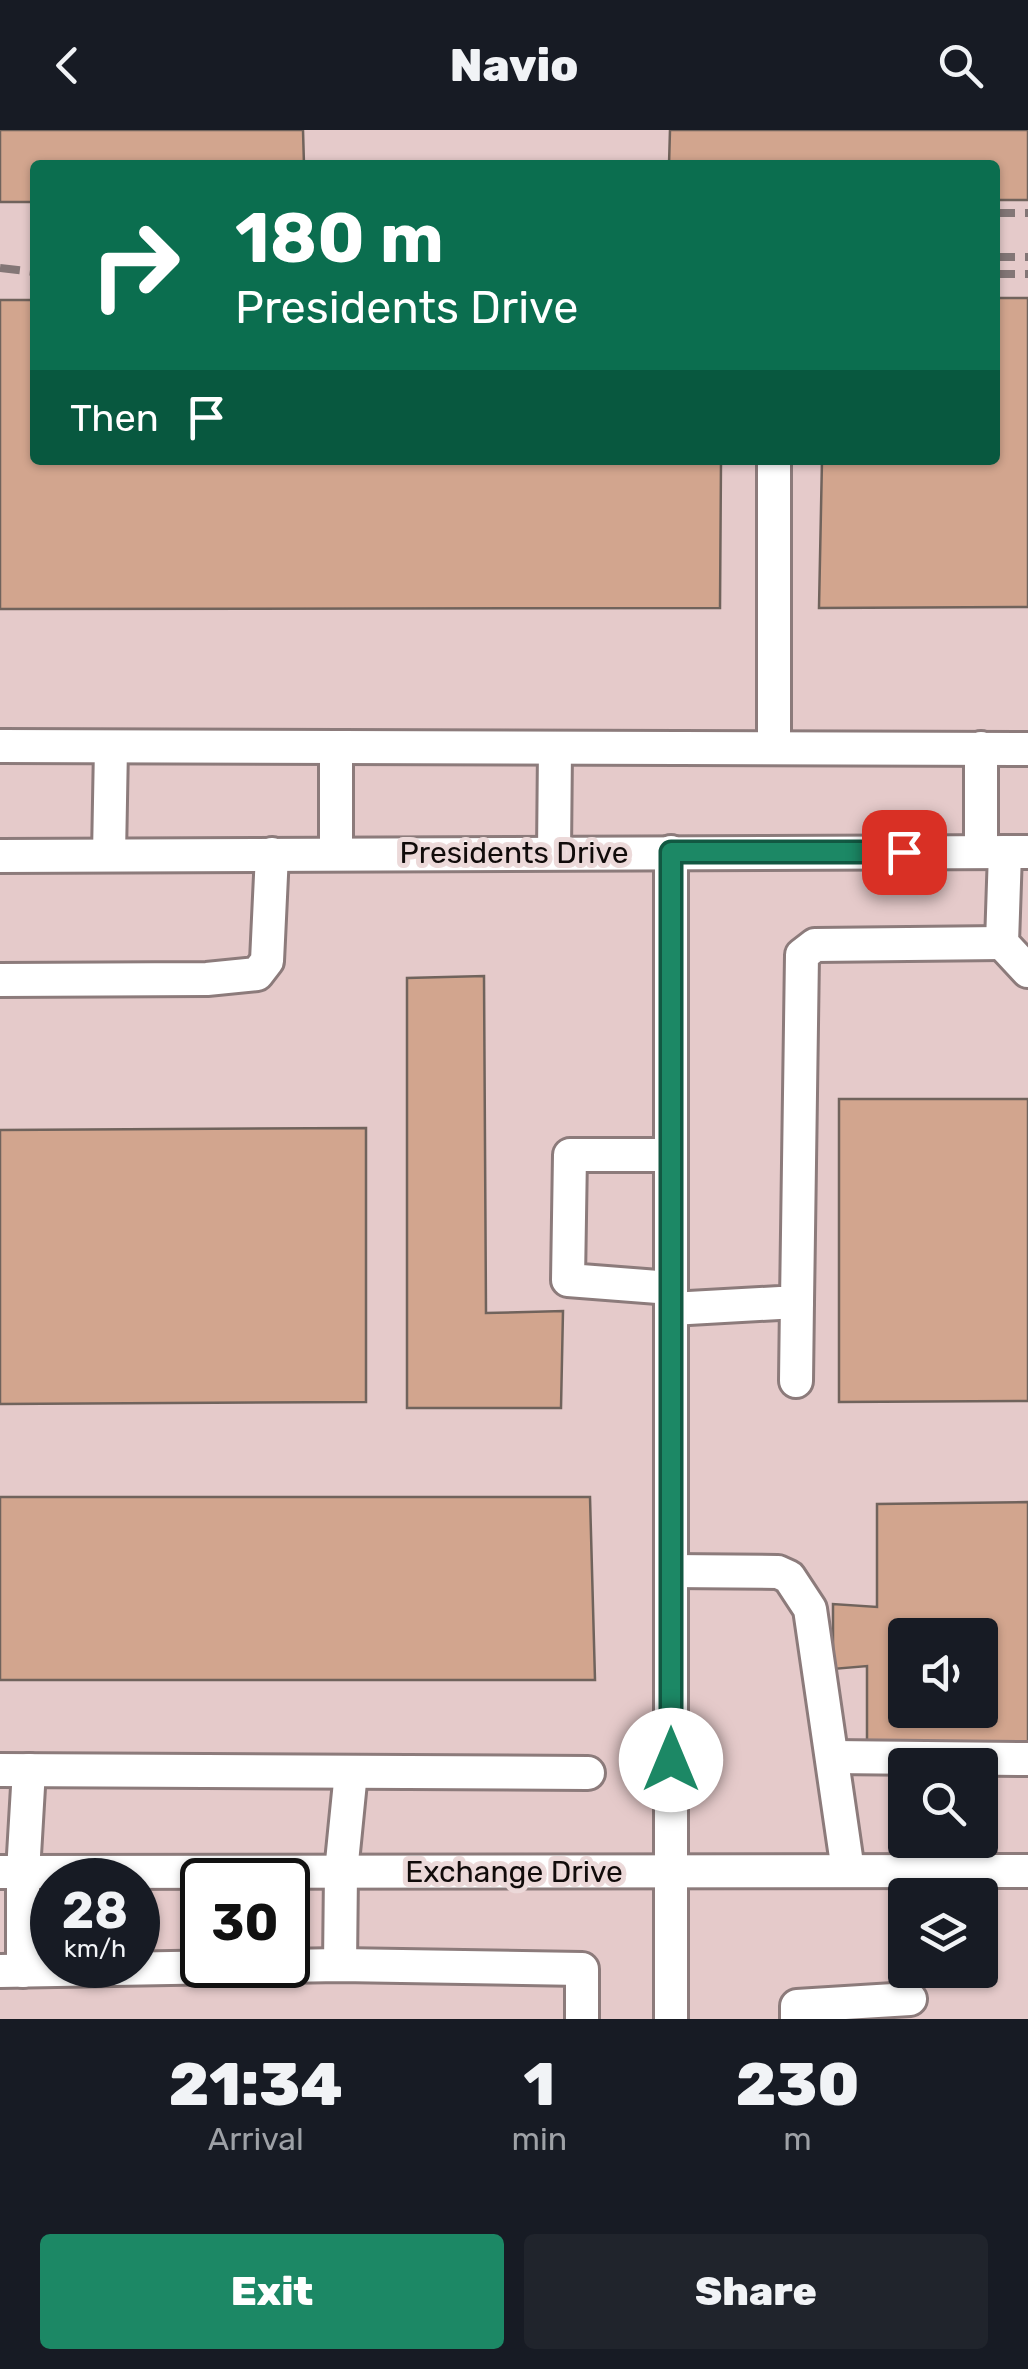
<!DOCTYPE html>
<html lang="en">
<head>
<meta charset="utf-8">
<style>
	:root { --surface:#171b24; --page:#20242c; --text:#f1f3f6; --muted:#9ea1a6; --accent:#1c8865 }
	body { margin:0; font-family:Rubik,sans-serif; background:var(--page); color:var(--text); height:100vh; display:flex; flex-direction:column; font-size:38px; white-space:nowrap }
	* { box-sizing:border-box; margin:0 }
	p { font-size:32px; color:var(--muted) }
	.icon { flex:none; width:55px; height:55px; fill:none; stroke:currentColor; stroke-width:2; stroke-linecap:round; stroke-linejoin:round }
	.map { position:relative; height:1889px; overflow:hidden }
	.sheet { display:flex; flex-direction:column; background:var(--surface); flex:1 }
	.sheet>* { flex:none }
	.banner { position:absolute; left:30px; top:30px; width:970px; height:305px; border-radius:10px; box-shadow:0 2px 8px #0004; background:#0b6e4f; color:#fff; overflow:hidden }
	.controls { position:absolute; left:888px; top:1488px; display:grid; gap:20px }
	.controls a { display:grid; place-items:center; width:110px; height:110px; border-radius:10px; background:var(--surface); box-shadow:0 2px 8px #0004; font-size:50px }
	.speed { position:absolute; left:30px; top:1728px; display:flex; gap:20px; font-size:50px; font-weight:700; text-align:center }
	.speed>* { display:grid; place-content:center; width:130px; height:130px; border-radius:50%; background:var(--surface); box-shadow:0 2px 8px #0004; line-height:1 }
	.speed small { font-size:25px; font-weight:400 }
	.speed .limit { border:5px solid #111; border-radius:15px; background:#fff; color:#111 }
	.pin { position:absolute; display:grid; place-items:center; width:85px; height:85px; color:#fff; margin:-42px; border-radius:20px; box-shadow:0 5px 15px #0006 }
	.me { position:absolute; width:110px; margin:-55px; rotate:0deg; stroke-linejoin:round; filter:drop-shadow(0 0 8px #0008) }
	.turn { display:flex; align-items:center; gap:35px; height:210px; padding:0 40px; font-size:45px }
	.turn .icon { width:130px; height:130px; stroke-width:2.5 }
	.turn b { display:block; font-size:70px; line-height:85px }
	.then { display:flex; align-items:center; height:95px; padding:0 40px; background:#0003; gap:20px; font-size:38px }
	.eta { display:flex; justify-content:space-evenly; align-items:center; height:170px; text-align:center }
	.eta b { font-size:60px; font-weight:800; line-height:70px }
	.action { display:flex; gap:20px; margin-top:auto; padding:20px 40px }
	.action a { flex:1; height:115px; border-radius:10px; background:var(--accent); color:#fff; font-size:40px; font-weight:800; line-height:115px; text-align:center }
	.action a+a { background:var(--page); color:var(--text) }
	header { display:flex; justify-content:space-between; align-items:center; height:130px; padding:0 40px; background:var(--surface); font-size:45px; font-weight:800 }
	.map>svg:first-child { display:block }
	.built { fill:#e5caca; fill-rule:evenodd }
	.building { fill:#d2a58e; stroke:#70635c; stroke-width:2.5; fill-rule:evenodd }
	.lines { fill:none; stroke-linecap:round; stroke-linejoin:round }
	.minor-casing { stroke:#8c7b7b; stroke-width:38 }
	.minor { stroke:#fff; stroke-width:32 }
	.rail { stroke:#837676; stroke-width:8; stroke-dasharray:20 10; stroke-linecap:butt }
	.route-casing { stroke:#125842; stroke-width:25 }
	.route { stroke:#1c8865; stroke-width:18 }
	.labels { text-anchor:middle; dominant-baseline:central; stroke-width:10; stroke-linejoin:round; paint-order:stroke }
	.street-label { font-size:30px; fill:#100b0a; stroke:#ecd9d9 }
</style>
</head>
<body>
<header><svg class="icon" aria-label="back" viewBox="0 0 24 24"><path d="M15 5l-7 7 7 7"/></svg>Navio<svg class="icon" aria-label="search" viewBox="0 0 24 24"><circle cx="10" cy="10" r="6"/><path d="M15 15l6 6"/></svg></header>
<div class="map">
<svg width="1028" height="1889" viewBox="0 0 1028 1889">
	<rect width="100%" height="100%" fill="#ecd9d9"/>
	<path class="built" d="M 0,0 L 1028,0 L 1028,1889 L 0,1889 ZM 35,35 L 995,35 L 995,330 L 35,330 ZM 905,1505 L 980,1505 L 980,1580 L 905,1580 ZM 905,1635 L 980,1635 L 980,1710 L 905,1710 ZM 52,1750 L 138,1750 L 138,1835 L 52,1835 ZM 202,1750 L 288,1750 L 288,1835 L 202,1835 ZM 905,1765 L 980,1765 L 980,1840 L 905,1840 Z"/>
	<g class="building">
		<path d="M 0,0 L 303,0 L 304,35 L 35,35 L 35,72 L 0,72 Z"/>
		<path d="M 670,0 L 1028,0 L 1028,70 L 995,70 L 995,35 L 669,35 Z"/>
		<path d="M 995,168 L 1028,168 L 1028,477 L 819,478 L 822,330 L 995,330 Z"/>
		<path d="M 0,170 L 35,170 L 35,330 L 721,330 L 720,478 L 0,479 Z"/>
		<path d="M 484,846 L 486,1183 L 563,1181 L 561,1278 L 407,1278 L 407,848 Z"/>
		<path d="M 839,969 L 1028,969 L 1028,1271 L 839,1272 Z"/>
		<path d="M 366,998 L 366,1272 L 0,1274 L 0,1000 Z"/>
		<path d="M 0,1367 L 590,1367 L 595,1550 L 0,1550 Z"/>
		<path d="M 1028,1372 L 1028,1614 L 867,1614 L 867,1536 L 833,1539 L 833,1474 L 877,1477 L 877,1374 ZM 905,1505 L 980,1505 L 980,1580 L 905,1580 Z"/>
	</g>
	<g class="lines">
		<g class="minor-casing">
			<g id="minor">
				<path d="M 774,330 L 774,618"/>
				<path d="M 0,616 L 1028,619"/>
				<path d="M 981,618 L 981,722"/>
				<path d="M 671,722 L 671,1889"/>
				<path d="M 1005,722 L 1002,813 L 1028,841"/>
				<path d="M 554,723 L 555,619"/>
				<path d="M 336,724 L 336,619"/>
				<path d="M 109,725 L 111,617"/>
				<path d="M 0,726 L 1028,722"/>
				<path d="M 0,850 L 207,849 L 257,844 L 267,831 L 272,724"/>
				<path d="M 671,1025 L 570,1025 L 568,1150 L 671,1158"/>
				<path d="M 671,1179 L 797,1172 L 802,825 L 815,815 L 1002,813"/>
				<path d="M 796,1251 L 797,1172"/>
				<path d="M 671,1441 L 778,1442 L 789,1447 L 810,1479 L 848,1741"/>
				<path d="M 833,1627 L 1028,1629"/>
				<path d="M 0,1640 L 588,1643"/>
				<path d="M 0,1742 L 1028,1741"/>
				<path d="M 340,1835 L 341,1742 L 351,1642"/>
				<path d="M 0,1841 L 340,1835 L 582,1839 L 582,1889"/>
				<path d="M 23,1841 L 23,1742 L 29,1640"/>
				<path d="M 797,1889 L 797,1876 L 910,1869"/>
			</g>
		</g>
		<use href="#minor" class="minor"/>
		<g class="rail">
			<path d="M 995,83 L 1028,83"/>
			<path d="M 995,127 L 1028,127"/>
			<path d="M 0,138 L 35,142"/>
			<path d="M 995,144 L 1028,144"/>
		</g>
	</g>
	<g class="lines">
		<g class="route-casing">
			<path id="route" d="M 671,1630 L 671,722 L 904,722"/>
		</g>
		<use href="#route" class="route"/>
	</g>
	<g class="labels">
		<g class="street-label">
			<text x="514" y="723">Presidents Drive</text>
			<text x="514" y="1742">Exchange Drive</text>
		</g>
	</g>
</svg>
<div class="controls">
<a><svg class="icon" aria-label="sound" viewBox="0 0 24 24"><path d="M4 9h4l5-4v14l-5-4H4zM17 9q2 3 0 6"/></svg></a>
<a><svg class="icon" aria-label="search" viewBox="0 0 24 24"><circle cx="10" cy="10" r="6"/><path d="M15 15l6 6"/></svg></a>
<a><svg class="icon" aria-label="layers" viewBox="0 0 24 24"><path d="M12 4l9 5-9 5-9-5zM3 14l9 5 9-5"/></svg></a>
</div>
<div class="speed"><div>28<small>km/h</small></div><div class="limit">30</div></div>
<div class="pin" style="left:904px;top:722px;background:#d93025"><svg class="icon" aria-label="arrive" viewBox="0 0 24 24"><path d="M6 21V4h12l-3 4 3 4H6"/></svg></div>
<svg class="me" style="left:671px;top:1630px" viewBox="-20 -20 40 40"><circle r="19" fill="#fff"/><path d="M0-13L10 11 0 6-10 11z" fill="#1c8865"/></svg>
<div class="banner">
<div class="turn"><svg class="icon" aria-label="right" viewBox="0 0 24 24"><path d="M7 20v-9h11M14 6l5 5-5 5"/></svg><div><b>180 m</b>Presidents Drive</div></div>
<div class="then">Then<svg class="icon" aria-label="arrive" viewBox="0 0 24 24"><path d="M6 21V4h12l-3 4 3 4H6"/></svg></div>
</div>
</div>
<section class="sheet">
<div class="eta">
<div><b>21:34</b><p>Arrival</p></div>
<div><b>1</b><p>min</p></div>
<div><b>230</b><p>m</p></div>
</div>
<div class="action"><a>Exit</a><a>Share</a></div>
</section>
</body>
</html>
